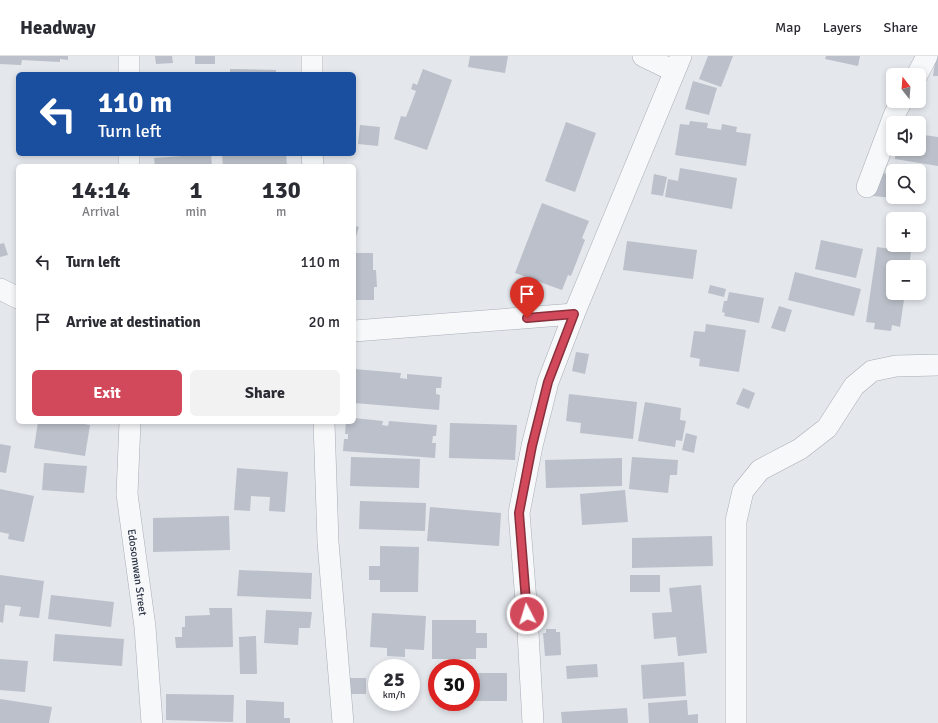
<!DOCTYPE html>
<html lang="en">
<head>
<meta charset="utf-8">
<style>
	:root { --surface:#fff; --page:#f2f2f3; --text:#2b2b33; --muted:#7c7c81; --line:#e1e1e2; --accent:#d1495b }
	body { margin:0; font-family:Signika,sans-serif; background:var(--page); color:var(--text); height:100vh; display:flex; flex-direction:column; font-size:15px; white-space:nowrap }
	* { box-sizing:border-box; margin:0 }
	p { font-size:13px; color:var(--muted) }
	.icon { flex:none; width:22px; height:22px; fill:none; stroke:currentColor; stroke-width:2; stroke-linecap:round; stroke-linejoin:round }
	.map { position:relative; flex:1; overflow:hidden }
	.sheet { position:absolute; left:16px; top:108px; width:340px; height:260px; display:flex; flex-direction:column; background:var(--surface); border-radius:6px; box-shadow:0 2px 6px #0003 }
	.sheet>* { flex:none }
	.banner { position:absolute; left:16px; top:16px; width:340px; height:84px; border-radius:6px; box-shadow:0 2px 6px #0003; background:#1a4fa0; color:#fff; overflow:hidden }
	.needle { width:26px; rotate:343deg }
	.buttons { position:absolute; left:886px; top:12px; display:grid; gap:8px }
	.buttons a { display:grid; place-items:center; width:40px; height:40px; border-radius:6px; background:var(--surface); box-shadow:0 2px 6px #0003; font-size:20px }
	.speed { position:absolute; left:368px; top:603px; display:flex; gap:8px; font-size:20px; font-weight:700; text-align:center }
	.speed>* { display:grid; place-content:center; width:52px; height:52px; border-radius:50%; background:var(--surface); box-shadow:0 2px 6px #0003; line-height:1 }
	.speed small { font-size:10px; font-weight:400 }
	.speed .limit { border:6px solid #d22; background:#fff; color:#111 }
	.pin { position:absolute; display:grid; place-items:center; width:34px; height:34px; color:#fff; margin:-41px -17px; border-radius:50% 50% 50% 0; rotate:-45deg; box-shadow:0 0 4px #0007 }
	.pin .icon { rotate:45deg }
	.me { position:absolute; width:44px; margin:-22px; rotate:355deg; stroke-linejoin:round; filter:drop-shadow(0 0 3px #0008) }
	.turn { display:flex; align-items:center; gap:14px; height:84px; padding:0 16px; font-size:18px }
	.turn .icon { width:52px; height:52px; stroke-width:2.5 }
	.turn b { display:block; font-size:28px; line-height:34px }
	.eta { display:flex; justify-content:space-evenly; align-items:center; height:68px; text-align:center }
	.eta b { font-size:24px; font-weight:700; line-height:28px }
	.primary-button { display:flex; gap:8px; margin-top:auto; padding:8px 16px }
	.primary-button a { flex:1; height:46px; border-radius:6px; background:var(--accent); color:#fff; font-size:16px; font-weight:700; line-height:46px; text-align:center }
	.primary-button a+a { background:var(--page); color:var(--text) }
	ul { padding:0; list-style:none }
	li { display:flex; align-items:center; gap:12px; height:60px; padding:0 16px }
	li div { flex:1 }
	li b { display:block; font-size:15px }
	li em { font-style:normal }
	header { display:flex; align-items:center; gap:24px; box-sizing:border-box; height:56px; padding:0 20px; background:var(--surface); border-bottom:1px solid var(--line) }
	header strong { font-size:19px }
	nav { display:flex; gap:22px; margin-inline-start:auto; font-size:14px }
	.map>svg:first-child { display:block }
	.building { fill:#bbc0ca }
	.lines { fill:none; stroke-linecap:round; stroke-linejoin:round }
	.minor-casing { stroke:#a9aeb7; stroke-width:22 }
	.minor { stroke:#f7f8fa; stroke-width:21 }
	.route-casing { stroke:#882f3b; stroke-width:10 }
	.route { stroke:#d1495b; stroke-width:7 }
	.labels { text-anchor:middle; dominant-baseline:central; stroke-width:3; stroke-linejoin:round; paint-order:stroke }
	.street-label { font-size:11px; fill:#2b3445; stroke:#f4f6f9 }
</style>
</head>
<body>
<header>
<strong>Headway</strong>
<nav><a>Map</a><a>Layers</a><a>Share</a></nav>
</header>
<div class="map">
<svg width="938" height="667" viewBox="0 0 938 667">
	<rect width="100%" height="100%" fill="#e4e7ec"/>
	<g class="building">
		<path d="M 0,0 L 68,0 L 68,4 L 60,3 L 60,6 L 22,4 L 21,9 L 0,8 Z"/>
		<path d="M 155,0 L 172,0 L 173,7 L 156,8 Z"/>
		<rect x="195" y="0" width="20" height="8"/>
		<path d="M 470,0 L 508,0 L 505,17 L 468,11 Z"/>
		<path d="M 708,0 L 733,0 L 721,31 L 699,23 Z"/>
		<path d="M 826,0 L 860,0 L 858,10 L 825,3 Z"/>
		<path d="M 936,0 L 938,0 L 938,20 L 933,20 Z"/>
		<path d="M 230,13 L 276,14 L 276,18 L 230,18 Z"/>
		<path d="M 423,13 L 452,24 L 427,94 L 394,83 L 401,60 L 406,61 L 416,35 L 411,33 L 413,27 L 417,29 Z"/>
		<path d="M 693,25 L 717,32 L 709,59 L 685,53 Z"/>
		<path d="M 690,65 L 708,67 L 707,72 L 721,74 L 722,68 L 737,71 L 736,76 L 751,78 L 746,110 L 675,99 L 680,68 L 689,69 Z"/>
		<path d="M 566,66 L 596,77 L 575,136 L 545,125 Z"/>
		<path d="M 360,69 L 380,71 L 378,90 L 358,88 Z"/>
		<path d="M 919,69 L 925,70 L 924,79 L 938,81 L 938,110 L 895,103 L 896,93 L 919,93 Z"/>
		<path d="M 211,98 L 212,110 L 155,110 L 154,102 Z"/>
		<path d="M 240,98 L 286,98 L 287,110 L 223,110 L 222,99 Z"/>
		<path d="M 680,112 L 737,122 L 732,153 L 665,141 L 668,123 L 678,125 Z"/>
		<path d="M 877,117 L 893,118 L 892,142 L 874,140 Z"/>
		<path d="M 654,118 L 667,121 L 663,140 L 651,138 Z"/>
		<path d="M 542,147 L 589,165 L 582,182 L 585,184 L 571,220 L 568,219 L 562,234 L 515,217 Z"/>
		<path d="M 354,170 L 359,171 L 355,184 L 354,184 Z"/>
		<path d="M 821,184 L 863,193 L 856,222 L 815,213 Z"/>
		<path d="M 627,185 L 697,194 L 693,223 L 623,214 Z"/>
		<path d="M 4,187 L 8,199 L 0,201 L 0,188 Z"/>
		<path d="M 877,191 L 911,196 L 909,211 L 893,211 L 893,237 L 905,237 L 900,271 L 892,269 L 891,275 L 874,273 L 875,267 L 866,266 Z"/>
		<path d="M 354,197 L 373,197 L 373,214 L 376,214 L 377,231 L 374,231 L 374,244 L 354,244 Z"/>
		<path d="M 795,216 L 861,233 L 854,260 L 788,244 Z"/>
		<path d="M 710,229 L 726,233 L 724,241 L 708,237 Z"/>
		<path d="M 729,236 L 764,242 L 759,267 L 724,260 L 725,257 L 722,256 L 724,245 L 727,245 Z"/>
		<path d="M 779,250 L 792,254 L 785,276 L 771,272 Z"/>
		<path d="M 706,268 L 746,274 L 739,316 L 699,310 L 700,303 L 690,301 L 694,275 L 705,276 Z"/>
		<path d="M 576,296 L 589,298 L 585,318 L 572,315 Z"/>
		<path d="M 354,313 L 401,317 L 400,322 L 407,323 L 407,318 L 442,321 L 441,332 L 436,332 L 436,338 L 440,339 L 439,354 L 354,347 Z"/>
		<path d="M 743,332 L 755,337 L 749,353 L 736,348 Z"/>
		<path d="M 569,338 L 637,346 L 633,383 L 580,377 L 581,367 L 566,365 Z"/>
		<path d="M 645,346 L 681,352 L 680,364 L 686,365 L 682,385 L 676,384 L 675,391 L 638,385 Z"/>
		<path d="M 354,362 L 383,365 L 382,369 L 388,370 L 389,365 L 437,369 L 436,380 L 433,380 L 432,387 L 436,387 L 435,402 L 343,395 L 344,383 L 348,383 L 348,378 L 345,378 L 346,366 L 354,366 Z"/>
		<path d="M 38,366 L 72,366 L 90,369 L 85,400 L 34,392 Z"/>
		<path d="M 450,367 L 517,369 L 515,404 L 449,402 Z"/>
		<path d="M 686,377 L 697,380 L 694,397 L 682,394 Z"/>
		<path d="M 0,388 L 11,390 L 6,417 L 0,416 Z"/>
		<path d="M 351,401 L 420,403 L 419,432 L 350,430 Z"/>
		<path d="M 632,401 L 678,404 L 677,419 L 670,419 L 668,437 L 629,433 Z"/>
		<path d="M 622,402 L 622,430 L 546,432 L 545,404 Z"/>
		<path d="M 44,407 L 87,410 L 84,437 L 42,434 Z"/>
		<path d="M 237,412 L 288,416 L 285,456 L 269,455 L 270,441 L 251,440 L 250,455 L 234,454 Z"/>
		<path d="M 0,433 L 34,440 L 24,486 L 8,483 L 9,478 L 0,476 Z"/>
		<path d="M 625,434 L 628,466 L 582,469 L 580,438 Z"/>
		<path d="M 360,445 L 426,447 L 425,475 L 359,473 Z"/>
		<path d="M 430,451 L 501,457 L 499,490 L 427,485 Z"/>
		<path d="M 229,460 L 230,494 L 153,496 L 153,462 Z"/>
		<path d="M 712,480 L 713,510 L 632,512 L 632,482 Z"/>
		<path d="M 380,490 L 419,491 L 418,536 L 380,536 L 380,524 L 369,524 L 369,510 L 380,510 Z"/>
		<path d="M 239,514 L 312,517 L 311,543 L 237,540 Z"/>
		<path d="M 0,519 L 44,525 L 39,562 L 19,560 L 21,551 L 5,549 L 3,567 L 0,566 Z"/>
		<rect x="630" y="519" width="30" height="17"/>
		<path d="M 701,529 L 707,597 L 678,600 L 676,581 L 654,583 L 652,557 L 672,556 L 669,532 Z"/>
		<path d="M 51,539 L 114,546 L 111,571 L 48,563 Z"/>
		<path d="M 209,552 L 232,552 L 233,591 L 176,592 L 175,581 L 182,581 L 182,571 L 185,571 L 185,560 L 210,559 Z"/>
		<path d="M 266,554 L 312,556 L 310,572 L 299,572 L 298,589 L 264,587 Z"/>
		<path d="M 372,557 L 426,560 L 424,594 L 405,593 L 405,601 L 387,600 L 387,592 L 370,591 Z"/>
		<path d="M 432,564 L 476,564 L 476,577 L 487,577 L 487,592 L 476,592 L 476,603 L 432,603 Z"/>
		<path d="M 546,573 L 556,573 L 556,576 L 560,576 L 561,599 L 545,600 L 543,577 L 546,577 Z"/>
		<path d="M 55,578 L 124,583 L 122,610 L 53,605 Z"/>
		<path d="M 256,580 L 257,618 L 240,618 L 239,581 Z"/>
		<path d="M 0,603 L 28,605 L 25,636 L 0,634 Z"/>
		<path d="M 684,606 L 686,640 L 643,643 L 641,609 Z"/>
		<path d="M 597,608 L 598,621 L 567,623 L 566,610 Z"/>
		<rect x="471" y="617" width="36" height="28"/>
		<path d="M 350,622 L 366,622 L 366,638 L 349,638 Z"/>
		<path d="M 166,638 L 234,639 L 233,666 L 166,664 Z"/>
		<path d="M 0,643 L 52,651 L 49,667 L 0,667 Z"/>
		<path d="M 246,644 L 284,646 L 284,662 L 290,662 L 290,667 L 246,667 Z"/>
		<path d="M 687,644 L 688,659 L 698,658 L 698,667 L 649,667 L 648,647 Z"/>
		<path d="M 627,652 L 628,667 L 562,667 L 561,656 Z"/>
	</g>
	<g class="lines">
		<g class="minor-casing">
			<g id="minor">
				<path d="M 643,0 L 674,15"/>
				<path d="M 129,18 L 129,0"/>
				<path d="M 312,18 L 312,0"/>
				<path d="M 917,19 L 927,0"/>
				<path d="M 312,98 L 313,110"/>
				<path d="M 129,110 L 129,98"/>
				<path d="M 867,131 L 895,57 L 902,45"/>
				<path d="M 0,233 L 18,242"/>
				<path d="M 354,275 L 574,258"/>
				<path id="s1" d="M 130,366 L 127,438 L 145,571 L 152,667"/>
				<path d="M 324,366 L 328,486 L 343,667"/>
				<path d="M 533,667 L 527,558 L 519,457 L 532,390 L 548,326 L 574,258 L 681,0"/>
				<path d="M 736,667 L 736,465 L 743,435 L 760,414 L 800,393 L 827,372 L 854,330 L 872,315 L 896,310 L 938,309"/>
			</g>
		</g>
		<use href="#minor" class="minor"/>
	</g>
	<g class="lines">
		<g class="route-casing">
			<path id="route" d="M 527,262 L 574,258 L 548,326 L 532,390 L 519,457 L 527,558"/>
		</g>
		<use href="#route" class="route"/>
	</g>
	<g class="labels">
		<g class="street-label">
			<text stroke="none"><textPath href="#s1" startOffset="151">Edosomwan Street</textPath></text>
		</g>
	</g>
</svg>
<div class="buttons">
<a><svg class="needle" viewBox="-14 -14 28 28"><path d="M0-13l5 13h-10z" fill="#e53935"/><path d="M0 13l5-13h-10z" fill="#7c7c81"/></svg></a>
<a><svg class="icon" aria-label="sound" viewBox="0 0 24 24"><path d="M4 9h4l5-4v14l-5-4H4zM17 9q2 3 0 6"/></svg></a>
<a><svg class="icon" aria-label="search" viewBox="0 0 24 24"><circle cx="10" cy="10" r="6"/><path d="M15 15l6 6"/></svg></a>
<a>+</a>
<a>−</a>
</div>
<div class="speed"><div>25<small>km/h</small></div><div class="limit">30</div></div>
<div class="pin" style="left:527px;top:262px;background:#d93025"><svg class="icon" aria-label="arrive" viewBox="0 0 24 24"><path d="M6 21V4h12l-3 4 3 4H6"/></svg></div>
<svg class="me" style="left:527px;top:558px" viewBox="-20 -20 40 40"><circle r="17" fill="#d1495b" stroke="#fff" stroke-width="3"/><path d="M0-11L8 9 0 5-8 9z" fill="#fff"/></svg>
<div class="banner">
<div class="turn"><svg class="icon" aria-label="left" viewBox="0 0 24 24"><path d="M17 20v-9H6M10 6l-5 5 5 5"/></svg><div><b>110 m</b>Turn left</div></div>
</div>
<section class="sheet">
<div class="eta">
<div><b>14:14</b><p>Arrival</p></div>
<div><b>1</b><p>min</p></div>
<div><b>130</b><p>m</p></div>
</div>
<ul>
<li><svg class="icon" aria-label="left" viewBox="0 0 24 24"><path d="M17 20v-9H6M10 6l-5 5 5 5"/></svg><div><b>Turn left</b></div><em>110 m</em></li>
<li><svg class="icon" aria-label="arrive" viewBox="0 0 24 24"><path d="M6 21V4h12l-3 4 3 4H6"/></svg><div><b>Arrive at destination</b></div><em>20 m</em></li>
</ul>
<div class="primary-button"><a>Exit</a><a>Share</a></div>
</section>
</div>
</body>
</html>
